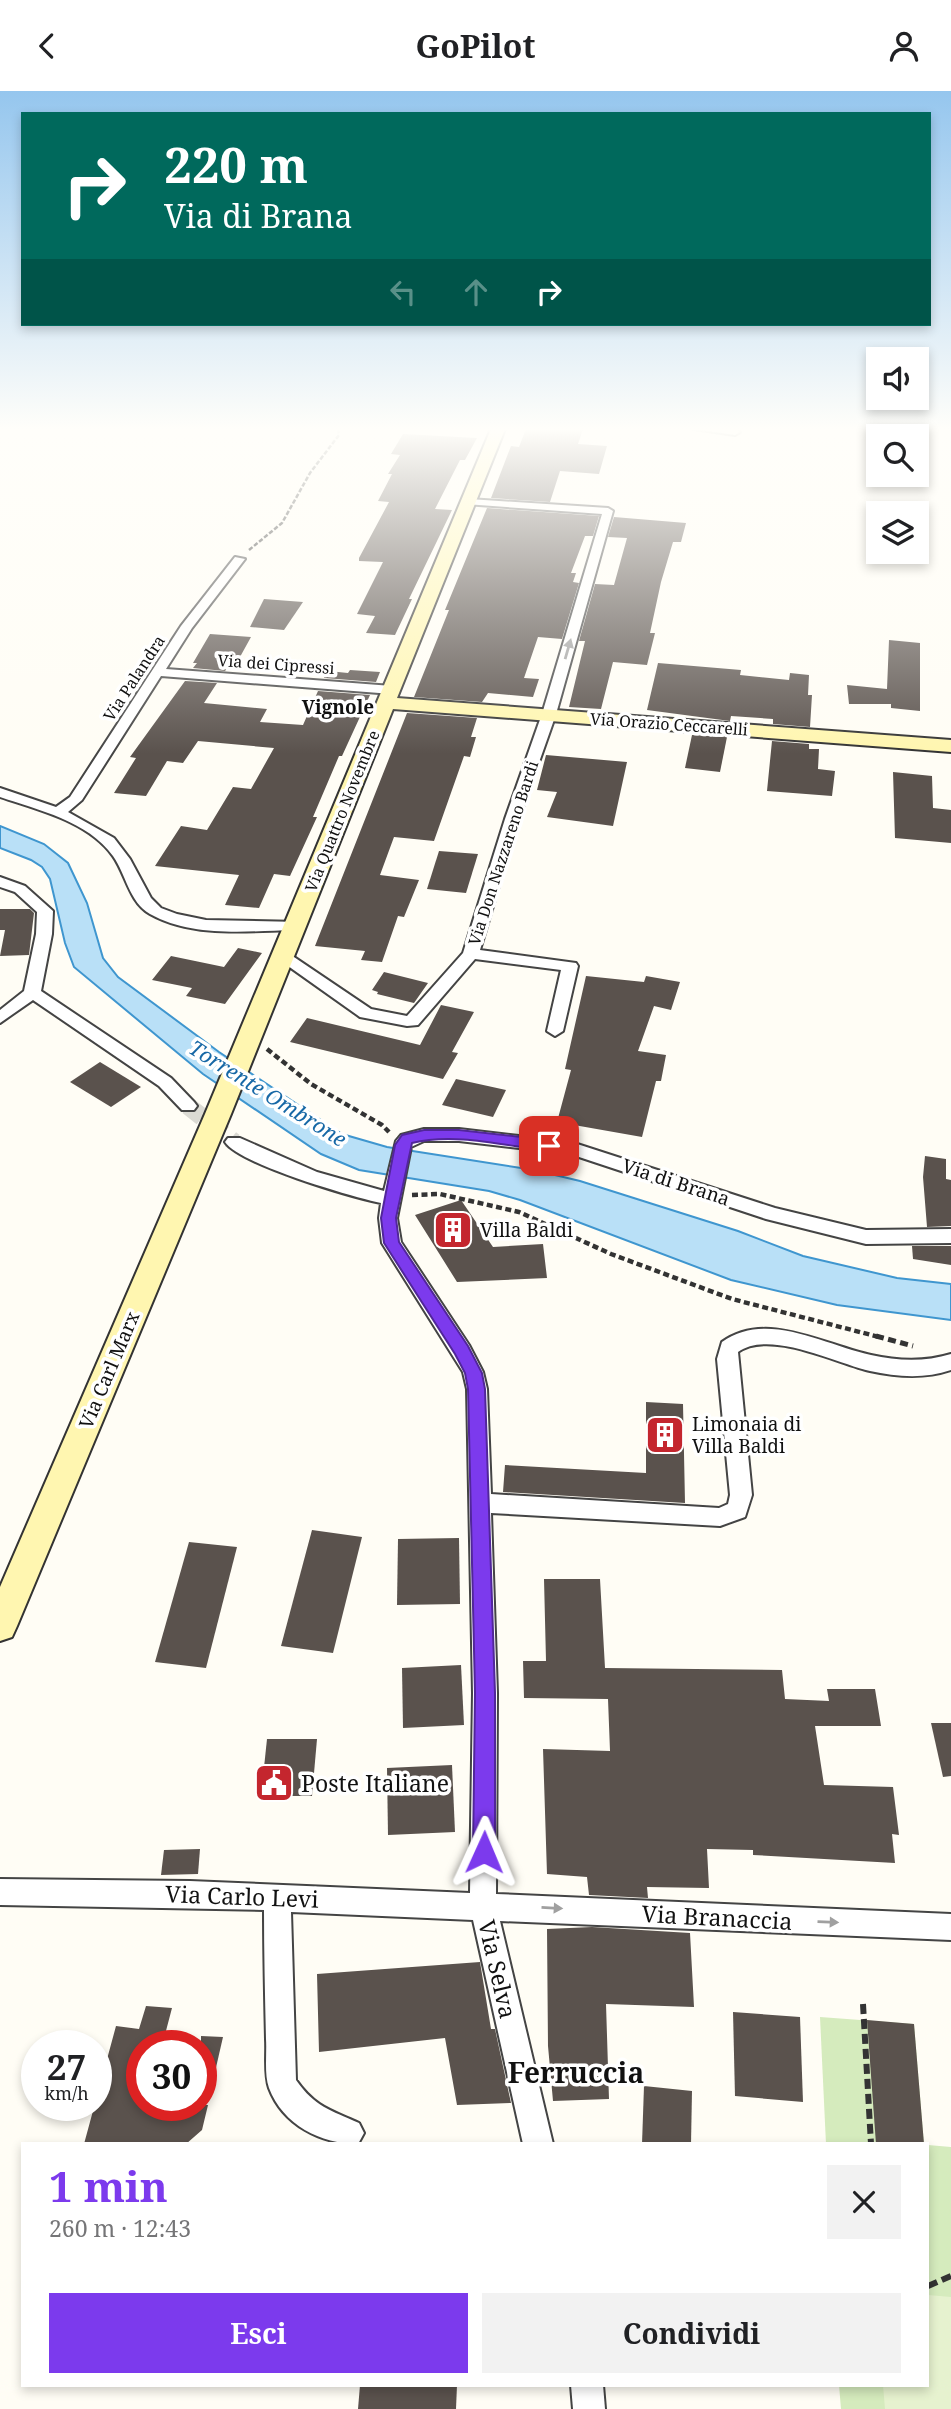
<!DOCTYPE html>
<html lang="it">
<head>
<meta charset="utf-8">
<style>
	:root { --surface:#fff; --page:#f2f2f2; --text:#202124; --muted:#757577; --accent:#7c3aed }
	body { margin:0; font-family:"Noto Serif",serif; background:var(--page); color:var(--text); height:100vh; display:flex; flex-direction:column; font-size:26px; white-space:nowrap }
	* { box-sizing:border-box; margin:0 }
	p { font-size:23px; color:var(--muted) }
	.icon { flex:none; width:38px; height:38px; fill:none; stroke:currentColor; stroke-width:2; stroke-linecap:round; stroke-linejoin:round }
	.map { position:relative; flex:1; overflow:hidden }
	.side { position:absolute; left:21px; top:2051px; width:908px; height:245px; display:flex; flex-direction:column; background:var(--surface); border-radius:0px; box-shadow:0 4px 10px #0003 }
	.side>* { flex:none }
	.top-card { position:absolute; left:21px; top:21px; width:910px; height:214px; border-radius:0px; box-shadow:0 4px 10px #0003; background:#00695c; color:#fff; overflow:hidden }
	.buttons { position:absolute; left:866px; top:256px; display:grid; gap:14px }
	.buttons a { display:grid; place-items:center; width:63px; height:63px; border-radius:0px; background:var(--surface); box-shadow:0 4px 10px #0003; font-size:35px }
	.speed { position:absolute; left:21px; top:1939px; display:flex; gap:14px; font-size:35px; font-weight:700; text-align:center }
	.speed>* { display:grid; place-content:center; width:91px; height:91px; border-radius:50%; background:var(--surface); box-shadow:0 4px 10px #0003; line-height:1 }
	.speed small { font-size:18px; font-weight:400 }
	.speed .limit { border:10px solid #d22; background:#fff; color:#111 }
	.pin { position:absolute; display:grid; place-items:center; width:60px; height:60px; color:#fff; margin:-30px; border-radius:14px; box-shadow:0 4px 10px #0006 }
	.me { position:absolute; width:77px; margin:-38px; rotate:1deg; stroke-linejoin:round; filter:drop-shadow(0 0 5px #0008) }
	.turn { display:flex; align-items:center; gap:24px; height:147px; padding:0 28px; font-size:32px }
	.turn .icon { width:91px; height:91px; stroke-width:2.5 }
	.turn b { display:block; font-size:49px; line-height:60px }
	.lanes { display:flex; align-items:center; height:66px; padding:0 28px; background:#0003; justify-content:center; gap:35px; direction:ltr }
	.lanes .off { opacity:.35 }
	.round { display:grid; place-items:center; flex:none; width:74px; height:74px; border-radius:0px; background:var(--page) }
	.summary { display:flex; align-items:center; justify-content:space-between; height:119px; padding:0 28px }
	h1 { font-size:42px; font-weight:700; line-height:52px; color:var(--accent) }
	.cta { display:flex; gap:14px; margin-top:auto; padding:14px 28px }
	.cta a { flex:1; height:80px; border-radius:0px; background:var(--accent); color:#fff; font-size:28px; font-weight:700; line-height:80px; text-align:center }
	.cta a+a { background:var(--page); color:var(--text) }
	header { display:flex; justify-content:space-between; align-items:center; height:91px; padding:0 28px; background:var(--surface); font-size:32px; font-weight:700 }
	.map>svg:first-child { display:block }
	.green { fill:#d5ebbd }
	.pitch { fill:#e6f2cf }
	.water { fill:#b9e0f7; stroke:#3f96cf; stroke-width:2 }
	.building { fill:#5a524d }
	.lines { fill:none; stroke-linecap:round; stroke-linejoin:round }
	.street-tunnel { stroke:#dbdad3; stroke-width:18; stroke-dasharray:18 9; stroke-linecap:butt }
	.street-casing { stroke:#444; stroke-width:4 }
	.secondary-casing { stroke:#333; stroke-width:4 }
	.path-far3 { stroke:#333; stroke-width:2.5; stroke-dasharray:4.5 2; stroke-linecap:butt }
	.path-far2 { stroke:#333; stroke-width:4.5; stroke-dasharray:6 3.5; stroke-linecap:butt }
	.path-far1 { stroke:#333; stroke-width:5; stroke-dasharray:8 4.5; stroke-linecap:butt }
	.path { stroke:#333; stroke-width:6; stroke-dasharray:10 5; stroke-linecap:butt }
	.street { fill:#fff; fill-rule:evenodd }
	.secondary { fill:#fff6b0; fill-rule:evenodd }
	.oneway { fill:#a0a0a0 }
	.route { fill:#7c3aed; stroke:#51269a; stroke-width:2 }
	.labels { text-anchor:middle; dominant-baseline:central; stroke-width:7; stroke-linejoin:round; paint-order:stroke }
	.far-street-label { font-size:16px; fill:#111; stroke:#fff }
	.far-quarter-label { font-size:19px; font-weight:bold; fill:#111; stroke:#fff }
	.street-label { font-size:19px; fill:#111; stroke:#fff }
	.poi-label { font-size:19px; fill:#111; stroke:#fff; text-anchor:start }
	.water-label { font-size:21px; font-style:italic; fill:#1768a6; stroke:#fff }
	.near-poi-label { font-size:23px; fill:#111; stroke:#fff; text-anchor:start }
	.near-street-label { font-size:23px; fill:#111; stroke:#fff }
	.near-quarter-label { font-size:28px; font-weight:bold; fill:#111; stroke:#fff }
</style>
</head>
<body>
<header><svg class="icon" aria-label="back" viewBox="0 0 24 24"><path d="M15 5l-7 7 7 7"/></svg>GoPilot<svg class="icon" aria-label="person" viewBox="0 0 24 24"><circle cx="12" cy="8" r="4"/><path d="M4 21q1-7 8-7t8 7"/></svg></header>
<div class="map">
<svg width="951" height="2318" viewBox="0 0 951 2318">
	<rect width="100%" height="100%" fill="#fffdf5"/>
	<g class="green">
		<path d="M 820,1926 L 914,1933 L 924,2053 L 826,2053 Z"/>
		<path d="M 928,2054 L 951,2056 L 951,2318 L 841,2318 L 839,2294 L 928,2294 Z"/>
	</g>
	<path class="pitch" d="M 928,2204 L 951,2206 L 951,2318 L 885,2318 L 883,2294 L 928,2294 Z"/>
	<path class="water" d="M 0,735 L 44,753 L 68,772 L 87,812 L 103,867 L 118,886 L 219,961 L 342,1043 L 387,1056 L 534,1079 L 580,1090 L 738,1140 L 803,1165 L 897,1187 L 951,1193 L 951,1229 L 837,1214 L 731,1189 L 520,1109 L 489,1100 L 359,1079 L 321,1063 L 203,983 L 74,876 L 65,852 L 50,788 L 42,776 L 31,769 L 0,757 Z"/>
	<g class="building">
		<path d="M 526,338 L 583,338 L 578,353 L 607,355 L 599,383 L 560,380 L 550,411 L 491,407 L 511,355 L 519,356 Z"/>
		<path d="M 403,343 L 477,347 L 465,369 L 460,369 L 435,418 L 452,419 L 409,508 L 412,508 L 395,544 L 366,542 L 375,525 L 357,523 L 383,471 L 359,470 L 359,467 L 389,411 L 378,410 L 392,383 L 388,383 L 400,364 L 391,363 Z"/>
		<path d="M 487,417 L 599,425 L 593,445 L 585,445 L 571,482 L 576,482 L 573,491 L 579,492 L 562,548 L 538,546 L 524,587 L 539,588 L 533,606 L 488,602 L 482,611 L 414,606 L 449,519 L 445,519 Z"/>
		<path d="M 614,426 L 686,432 L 681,451 L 673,451 L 661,491 L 650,542 L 655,542 L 647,574 L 613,571 L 601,618 L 569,616 L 585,550 L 579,550 L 595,493 L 614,494 L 627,447 L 608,446 Z"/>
		<path d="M 264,508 L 303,511 L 284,539 L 250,536 Z"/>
		<path d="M 210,543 L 251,546 L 235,575 L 229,575 L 225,580 L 193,577 L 197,572 L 193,572 Z"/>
		<path d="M 889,549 L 920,552 L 920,620 L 891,617 L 891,613 L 849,613 L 847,594 L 887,598 Z"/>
		<path d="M 658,572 L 741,579 L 740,584 L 789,589 L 790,582 L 809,584 L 808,604 L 812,604 L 810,636 L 773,633 L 773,628 L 731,625 L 730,630 L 647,619 Z"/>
		<path d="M 350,579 L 380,581 L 376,591 L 324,587 L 328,580 L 348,582 Z"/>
		<path d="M 185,590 L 217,592 L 204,612 L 267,618 L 260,631 L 303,634 L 318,600 L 370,604 L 342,665 L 339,665 L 313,726 L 317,726 L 290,785 L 274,783 L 259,817 L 225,814 L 239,784 L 155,775 L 181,735 L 207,739 L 233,696 L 251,698 L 274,657 L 198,650 L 183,672 L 167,670 L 146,705 L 114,702 L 136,667 L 130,666 Z"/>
		<path d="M 407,622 L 477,627 L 471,646 L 476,646 L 470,666 L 464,665 L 434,750 L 394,746 L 380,784 L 419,789 L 404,826 L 398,825 L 382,871 L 361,869 L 365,860 L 315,855 Z"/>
		<path d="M 692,644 L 727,646 L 720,681 L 685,677 Z"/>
		<path d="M 772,650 L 809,653 L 809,658 L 819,658 L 818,678 L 835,680 L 832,705 L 767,700 Z"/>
		<path d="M 546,664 L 627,671 L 613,735 L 547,726 L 557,701 L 537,699 Z"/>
		<path d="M 893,681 L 932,685 L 933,717 L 951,719 L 951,752 L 895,747 Z"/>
		<path d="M 439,760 L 478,763 L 466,802 L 427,798 Z"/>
		<path d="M 0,818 L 30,818 L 34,822 L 29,864 L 0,865 L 5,839 L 0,839 Z"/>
		<path d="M 238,857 L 262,862 L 225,913 L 186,905 L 192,897 L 152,889 L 171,865 L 224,876 Z"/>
		<path d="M 384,881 L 428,892 L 414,912 L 377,903 L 378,901 L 372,899 Z"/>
		<path d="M 586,885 L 644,891 L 646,885 L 680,891 L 671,919 L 654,915 L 638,960 L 666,964 L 661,990 L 656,990 L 642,1046 L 557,1031 L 571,979 L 565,978 Z"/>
		<path d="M 441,914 L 474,921 L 452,961 L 458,962 L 443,988 L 290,951 L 307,927 L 420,954 Z"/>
		<path d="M 100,971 L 141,996 L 111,1016 L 70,991 Z"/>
		<path d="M 456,988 L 506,999 L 493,1026 L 442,1014 Z"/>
		<path d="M 925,1065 L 946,1068 L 946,1088 L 951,1089 L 951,1135 L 927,1136 L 923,1086 Z"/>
		<path d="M 461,1109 L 493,1156 L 543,1153 L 547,1187 L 457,1191 L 415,1124 Z"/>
		<path d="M 912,1155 L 951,1155 L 951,1174 L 913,1168 Z"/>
		<path d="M 646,1311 L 683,1313 L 685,1412 L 503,1401 L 505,1374 L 646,1382 Z"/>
		<path d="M 312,1439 L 362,1446 L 333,1562 L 281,1555 Z"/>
		<path d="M 459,1447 L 460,1513 L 397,1514 L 398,1448 Z"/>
		<path d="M 189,1451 L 237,1456 L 206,1577 L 155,1571 Z"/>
		<path d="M 544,1488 L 600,1488 L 605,1577 L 782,1579 L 785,1608 L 829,1610 L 827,1598 L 875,1598 L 881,1635 L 815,1635 L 824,1694 L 893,1696 L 899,1744 L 892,1743 L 895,1772 L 753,1764 L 753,1759 L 707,1758 L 709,1797 L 647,1796 L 648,1807 L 589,1804 L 587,1786 L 547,1783 L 543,1658 L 610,1660 L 608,1608 L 524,1607 L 523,1570 L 546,1570 Z"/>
		<path d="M 461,1574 L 464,1634 L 403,1637 L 402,1577 Z"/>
		<path d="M 931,1632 L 951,1632 L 951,1685 L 943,1686 Z"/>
		<path d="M 267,1648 L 317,1648 L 312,1705 L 261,1705 Z"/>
		<path d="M 452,1674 L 455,1741 L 388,1744 L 387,1677 Z"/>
		<path d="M 200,1758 L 198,1783 L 161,1784 L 164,1759 Z"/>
		<path d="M 592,1836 L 690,1842 L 694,1916 L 606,1913 L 609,2008 L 553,2010 L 548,1955 L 547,1838 Z"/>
		<path d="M 480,1871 L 491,1938 L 495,1938 L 511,2012 L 457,2014 L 445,1947 L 319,1961 L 317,1883 Z"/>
		<path d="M 146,1915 L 172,1917 L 162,1955 L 142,1955 L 142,2014 L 208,2014 L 202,2039 L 186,2053 L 84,2053 L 116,1935 L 139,1938 Z"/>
		<path d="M 733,1921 L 800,1926 L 803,2011 L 735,2005 Z"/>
		<path d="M 867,1929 L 914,1933 L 924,2053 L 876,2053 Z"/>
		<path d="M 201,1945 L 223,1946 L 209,2007 L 201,2006 Z"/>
		<path d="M 644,1995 L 692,2000 L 691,2053 L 642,2053 Z"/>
		<path d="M 360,2294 L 457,2294 L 456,2318 L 358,2318 Z"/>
	</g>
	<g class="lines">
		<path class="street-tunnel" d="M 188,1015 L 234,1051"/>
		<g class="street-casing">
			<g id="street">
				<path d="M 694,338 L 737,338 L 740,341 L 735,344 Z"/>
				<path d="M 469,408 L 608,417 L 613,420 L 556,623 L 519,728 L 480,859 L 576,872 L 578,875 L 563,940 L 555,945 L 547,940 L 561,879 L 475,868 L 418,934 L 407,935 L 360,926 L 274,865 L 276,862 L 288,862 L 371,918 L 407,925 L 463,862 L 505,728 L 542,623 L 602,423 L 465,413 L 465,409 Z"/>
				<path d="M 235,466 L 245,468 L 192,537 L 166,578 L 392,595 L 398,599 L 392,603 L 161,585 L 82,709 L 68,721 L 114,747 L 130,768 L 151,807 L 161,817 L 177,823 L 206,829 L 300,831 L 302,834 L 294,839 C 248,840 193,847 150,823 C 129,811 126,783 113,765 C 88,730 38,719 0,706 L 0,697 L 56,716 L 70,706 L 181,535 Z"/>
				<path d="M 0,786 L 25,795 L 53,820 L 52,843 L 41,900 L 171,987 L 194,1011 L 197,1015 L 194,1019 L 182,1019 L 159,995 L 33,909 L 0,932 L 0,919 L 24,900 L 36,843 L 37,821 L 15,801 L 0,796 Z"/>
				<path d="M 424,1038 L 459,1038 L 571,1051 L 775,1117 L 866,1139 L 951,1138 L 951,1152 L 866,1153 L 766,1128 L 570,1063 L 459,1050 L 424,1050 L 411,1056 L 397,1127 L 401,1151 L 469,1254 L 483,1281 L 487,1298 L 491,1403 L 719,1417 L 728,1413 L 730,1404 L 717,1268 L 722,1251 C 767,1219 824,1254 871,1264 C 898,1270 925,1271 951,1263 L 951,1279 C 925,1288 897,1286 870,1280 C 836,1272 769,1238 738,1261 L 752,1404 L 745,1426 L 720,1435 L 491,1422 L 497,1602 L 496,1803 L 951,1823 L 951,1849 L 500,1830 L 553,2053 L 523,2053 L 473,1829 L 291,1821 L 296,1989 C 315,2016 330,2019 359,2032 L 364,2042 L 358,2053 C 321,2053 283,2034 269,1997 C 264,1983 267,1963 266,1948 C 265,1905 264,1863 264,1819 L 0,1814 L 0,1788 L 190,1790 L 470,1802 L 473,1602 L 467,1298 L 463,1281 L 382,1152 L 379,1127 L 381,1112 C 352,1106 239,1073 225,1051 L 228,1047 L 240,1047 L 317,1081 L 384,1100 L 396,1050 L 401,1044 Z"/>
				<path d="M 571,2294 L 603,2294 L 605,2318 L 573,2318 Z"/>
			</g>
		</g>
		<g class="secondary-casing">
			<path id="secondary" d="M 491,338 L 505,338 L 397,607 L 951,649 L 951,661 L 393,618 L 231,1023 L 17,1535 L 12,1546 L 0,1550 L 0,1496 L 205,1023 Z"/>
		</g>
		<path class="path-far3" d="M 249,459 L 282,432 L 310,382 L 339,344 L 338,338"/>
		<g class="path-far2">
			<path d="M 267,958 L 311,993 L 382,1034 L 389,1041"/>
			<path d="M 412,1104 L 440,1103 L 519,1121 L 611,1163 L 732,1208 L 883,1247"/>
		</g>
		<path class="path-far1" d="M 876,1245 L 913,1255"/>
		<g class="path">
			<path d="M 863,1913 L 871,2053"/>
			<path d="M 928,2195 L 951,2185"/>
		</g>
		<use href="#street" class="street"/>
		<use href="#secondary" class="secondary"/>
	</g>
	<defs><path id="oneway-solid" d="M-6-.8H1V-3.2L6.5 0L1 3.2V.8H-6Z" transform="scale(1.75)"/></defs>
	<g class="oneway">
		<use href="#oneway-solid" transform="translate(568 558) rotate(-74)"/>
		<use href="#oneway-solid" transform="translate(552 1817) rotate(3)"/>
		<use href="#oneway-solid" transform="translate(828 1831) rotate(2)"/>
	</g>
	<linearGradient id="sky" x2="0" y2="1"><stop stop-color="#95c6ee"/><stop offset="0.51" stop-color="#fffefa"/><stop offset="1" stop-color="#fffefa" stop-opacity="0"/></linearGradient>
	<rect width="951" height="663" fill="url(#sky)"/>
	<path class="route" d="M 424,1039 L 459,1039 L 549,1049 L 556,1055 L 549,1060 C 506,1055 455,1041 412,1052 L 396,1127 L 399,1151 L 468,1255 L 482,1282 L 485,1298 L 495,1602 L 495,1761 L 491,1769 L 484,1772 L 476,1769 L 473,1761 L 475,1602 L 468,1298 L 465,1282 L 455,1263 L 384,1152 L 381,1127 L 395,1054 L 402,1044 Z"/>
	<defs>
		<g id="building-square" transform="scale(2.0125)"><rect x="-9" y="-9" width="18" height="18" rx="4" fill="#c4262e" stroke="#fff"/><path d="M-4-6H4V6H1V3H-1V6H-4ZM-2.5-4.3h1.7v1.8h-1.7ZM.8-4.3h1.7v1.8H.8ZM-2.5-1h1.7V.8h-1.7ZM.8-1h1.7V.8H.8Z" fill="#fff"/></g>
		<g id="civic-square" transform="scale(2.0125)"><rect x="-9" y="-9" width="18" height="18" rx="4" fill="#c4262e" stroke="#fff"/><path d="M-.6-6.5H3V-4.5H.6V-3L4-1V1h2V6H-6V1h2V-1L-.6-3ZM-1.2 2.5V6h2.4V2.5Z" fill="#fff"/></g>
	</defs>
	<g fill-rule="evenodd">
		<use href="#building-square" x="453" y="1139"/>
		<use href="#building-square" x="665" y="1344"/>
		<use href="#civic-square" x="274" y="1692"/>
	</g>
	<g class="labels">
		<g class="far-street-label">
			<text transform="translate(276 573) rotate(4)">Via dei Cipressi</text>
			<text transform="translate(134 587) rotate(-57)">Via Palandra</text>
			<text transform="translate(669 633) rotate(4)">Via Orazio Ceccarelli</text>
			<text transform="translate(342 720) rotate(-68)">Via Quattro Novembre</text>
			<text transform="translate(503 762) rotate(-72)">Via Don Nazzareno Bardi</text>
		</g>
		<g class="far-quarter-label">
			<text x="338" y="616">Vignole</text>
		</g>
		<g class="street-label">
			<text transform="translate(676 1091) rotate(18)">Via di Brana</text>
			<text transform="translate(109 1279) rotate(-67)">Via Carl Marx</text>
		</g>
		<g class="poi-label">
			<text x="480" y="1139">Villa Baldi</text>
			<text x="692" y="1333">Limonaia di<tspan x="692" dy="22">Villa Baldi</tspan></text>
		</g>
		<g class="water-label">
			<text transform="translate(268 1002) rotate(32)">Torrente Ombrone</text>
		</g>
		<g class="near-poi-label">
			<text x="301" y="1692">Poste Italiane</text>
		</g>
		<g class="near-street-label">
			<text transform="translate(242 1805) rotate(2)">Via Carlo Levi</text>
			<text transform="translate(717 1826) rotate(3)">Via Branaccia</text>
			<text transform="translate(498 1878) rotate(77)">Via Selva</text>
		</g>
		<g class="near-quarter-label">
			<text x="576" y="1981">Ferruccia</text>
		</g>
	</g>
</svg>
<div class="buttons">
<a><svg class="icon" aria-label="sound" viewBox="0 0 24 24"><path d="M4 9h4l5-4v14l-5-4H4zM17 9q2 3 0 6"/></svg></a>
<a><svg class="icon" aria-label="search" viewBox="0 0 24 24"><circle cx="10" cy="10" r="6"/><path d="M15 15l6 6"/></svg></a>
<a><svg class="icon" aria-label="layers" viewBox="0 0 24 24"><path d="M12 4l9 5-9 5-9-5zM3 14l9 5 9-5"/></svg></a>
</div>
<div class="speed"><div>27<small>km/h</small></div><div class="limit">30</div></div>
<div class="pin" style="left:549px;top:1055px;background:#d93025"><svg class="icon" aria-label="arrive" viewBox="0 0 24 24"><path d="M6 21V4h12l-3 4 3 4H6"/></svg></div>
<svg class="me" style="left:484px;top:1761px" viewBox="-20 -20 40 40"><path d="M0-17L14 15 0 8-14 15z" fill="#7c3aed" stroke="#fff" stroke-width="4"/></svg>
<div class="top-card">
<div class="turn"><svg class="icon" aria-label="right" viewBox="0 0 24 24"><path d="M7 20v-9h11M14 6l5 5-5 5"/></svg><div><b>220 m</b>Via di Brana</div></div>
<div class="lanes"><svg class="icon off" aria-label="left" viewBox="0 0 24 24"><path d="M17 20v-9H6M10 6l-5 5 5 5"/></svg><svg class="icon off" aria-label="ahead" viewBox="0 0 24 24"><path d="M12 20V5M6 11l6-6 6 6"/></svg><svg class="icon" aria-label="right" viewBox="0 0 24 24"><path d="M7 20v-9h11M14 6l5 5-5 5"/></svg></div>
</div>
<section class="side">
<div class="summary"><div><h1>1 min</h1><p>260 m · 12:43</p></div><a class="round"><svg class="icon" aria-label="close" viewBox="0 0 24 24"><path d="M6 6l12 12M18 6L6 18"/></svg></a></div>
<div class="cta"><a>Esci</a><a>Condividi</a></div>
</section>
</div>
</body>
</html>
